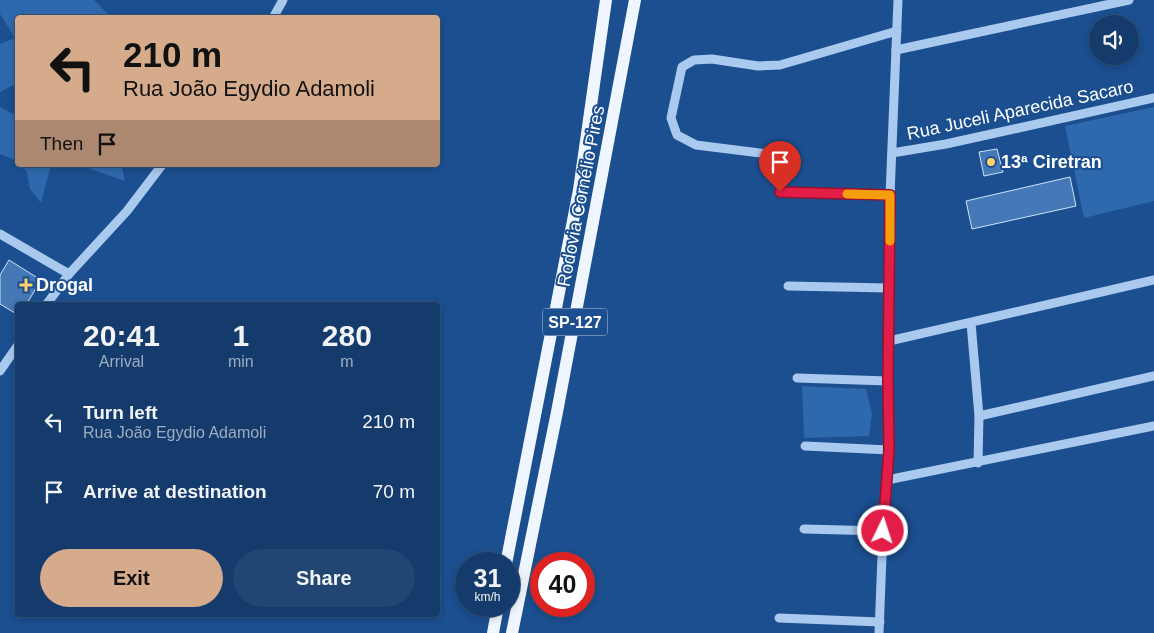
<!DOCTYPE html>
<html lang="en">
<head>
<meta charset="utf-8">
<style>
	:root { --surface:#143b6b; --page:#214673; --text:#f1f3f6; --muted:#9dadc1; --line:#33557e; --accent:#d6ab8b }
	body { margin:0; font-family:Helvetica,sans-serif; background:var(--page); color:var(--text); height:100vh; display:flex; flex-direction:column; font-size:19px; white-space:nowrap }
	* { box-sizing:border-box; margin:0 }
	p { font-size:16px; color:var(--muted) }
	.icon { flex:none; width:28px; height:28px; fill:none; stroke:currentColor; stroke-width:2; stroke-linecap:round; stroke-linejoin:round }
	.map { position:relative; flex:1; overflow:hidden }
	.side { position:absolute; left:15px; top:302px; width:425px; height:315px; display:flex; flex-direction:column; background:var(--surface); border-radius:5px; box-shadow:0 2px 8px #0003,0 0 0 1px var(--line) }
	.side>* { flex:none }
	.guide { position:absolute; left:15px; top:15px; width:425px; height:152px; border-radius:5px; box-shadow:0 2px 8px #0003,0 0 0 1px var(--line); background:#d6ab8b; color:#111; overflow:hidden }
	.buttons { position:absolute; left:1089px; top:15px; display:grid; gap:10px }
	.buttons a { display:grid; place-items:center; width:50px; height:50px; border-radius:50%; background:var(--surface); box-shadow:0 2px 8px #0003,0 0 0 1px var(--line); font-size:25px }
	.speed { position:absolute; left:455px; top:552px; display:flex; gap:10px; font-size:25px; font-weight:700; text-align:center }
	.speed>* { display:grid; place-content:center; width:65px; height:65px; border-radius:50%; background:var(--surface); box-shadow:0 2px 8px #0003,0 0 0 1px var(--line); line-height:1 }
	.speed small { font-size:12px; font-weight:400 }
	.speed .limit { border:8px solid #d22; background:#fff; color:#111 }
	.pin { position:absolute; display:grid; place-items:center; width:42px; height:42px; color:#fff; margin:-51px -21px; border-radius:50% 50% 50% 0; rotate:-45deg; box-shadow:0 0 5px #0007 }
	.pin .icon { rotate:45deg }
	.me { position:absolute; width:55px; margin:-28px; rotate:4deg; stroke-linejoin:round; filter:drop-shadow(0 0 4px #0008) }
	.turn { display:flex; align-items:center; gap:18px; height:105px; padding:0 25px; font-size:22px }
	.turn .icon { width:65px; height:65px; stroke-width:2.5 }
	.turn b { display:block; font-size:35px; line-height:42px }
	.then { display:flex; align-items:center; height:48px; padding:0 25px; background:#0003; gap:10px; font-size:19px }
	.eta { display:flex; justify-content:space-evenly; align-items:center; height:85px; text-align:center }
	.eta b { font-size:30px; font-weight:600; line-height:35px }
	.primary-button { display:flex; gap:10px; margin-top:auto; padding:10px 25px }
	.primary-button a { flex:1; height:58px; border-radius:30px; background:var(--accent); color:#111; font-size:20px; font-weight:600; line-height:58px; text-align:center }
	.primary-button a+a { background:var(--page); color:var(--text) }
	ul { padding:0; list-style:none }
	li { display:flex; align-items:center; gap:15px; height:70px; padding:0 25px }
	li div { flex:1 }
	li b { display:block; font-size:19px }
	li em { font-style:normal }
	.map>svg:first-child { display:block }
	.green { fill:#2e69ad }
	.building { fill:#4478b7; stroke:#cfe3fa }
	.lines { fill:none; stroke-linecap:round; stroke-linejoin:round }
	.minor { stroke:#a9c9ee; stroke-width:9 }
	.major { stroke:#f0f6ff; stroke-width:12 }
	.route-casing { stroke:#92132f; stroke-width:12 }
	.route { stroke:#e11d48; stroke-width:9 }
	.slow { stroke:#f59e0b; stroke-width:9 }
	.poi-dot { fill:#ffd166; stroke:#1b4f8f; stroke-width:2 }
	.labels { text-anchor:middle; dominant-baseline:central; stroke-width:4; stroke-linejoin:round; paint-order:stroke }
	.shield { fill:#1b4f8f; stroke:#bbcadd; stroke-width:1 }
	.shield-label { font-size:16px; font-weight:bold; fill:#fff }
	.street-label { font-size:18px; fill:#fff; stroke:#1b4f8f }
	.poi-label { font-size:18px; font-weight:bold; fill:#fff; stroke:#1b4f8f; text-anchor:start }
</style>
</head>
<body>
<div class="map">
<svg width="1154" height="633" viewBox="0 0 1154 633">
	<rect width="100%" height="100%" fill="#1b4f8f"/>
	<g class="green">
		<path d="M 0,0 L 94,0 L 111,17 L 18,18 L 17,83 L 0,92 L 0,44 L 15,38 L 0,14 Z"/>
		<path d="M 0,107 L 17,116 L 17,161 L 0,154 Z"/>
		<path d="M 1154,107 L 1154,201 L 1084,218 L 1065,126 Z"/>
		<path d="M 21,165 L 55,165 L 50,169 L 41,203 L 30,189 L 27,173 Z"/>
		<path d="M 84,165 L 125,165 L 122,167 L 125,181 L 93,170 Z"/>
		<path d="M 802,386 L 866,389 L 872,414 L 869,436 L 804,438 Z"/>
	</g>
	<g class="building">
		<path d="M 997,149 L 1003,172 L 984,176 L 979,152 Z"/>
		<path d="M 1070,177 L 1076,206 L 972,229 L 966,201 Z"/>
		<path d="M 9,260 L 41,280 L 26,305 L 18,305 L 18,315 L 0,304 L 0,275 Z"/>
	</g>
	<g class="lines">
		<g class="minor">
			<path d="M 273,18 L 283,0"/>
			<path d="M 896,50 L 1129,0"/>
			<path d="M 892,153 L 946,144 L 1154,98"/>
			<path d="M 784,156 L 696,145 L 677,135 L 671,118 L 682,67 L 694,60 L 712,59 L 758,66 L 780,65 L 897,31"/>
			<path d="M 780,192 L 890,195"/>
			<path d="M 0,234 L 69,274"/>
			<path d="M 788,286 L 889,288"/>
			<path d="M 46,305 L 69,274 L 127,211 L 162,165"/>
			<path d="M 971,323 L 979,416 L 978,463"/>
			<path d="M 889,341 L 1154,280"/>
			<path d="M 0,371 L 18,345"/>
			<path d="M 797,378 L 888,381"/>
			<path d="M 979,416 L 1154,376"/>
			<path d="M 805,446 L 889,450"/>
			<path d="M 887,480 L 1154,426"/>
			<path d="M 804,529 L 883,531"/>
			<path d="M 779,618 L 880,622"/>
			<path d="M 879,633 L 883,531 L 889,450 L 888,381 L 890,195 L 898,0"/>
		</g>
		<g class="major">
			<path d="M 506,564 L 579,190 L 606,0"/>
			<path d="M 493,633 L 498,606"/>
			<path d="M 512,633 L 557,412 L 635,0"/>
		</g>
	</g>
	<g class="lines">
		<g class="route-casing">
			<path id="route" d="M 780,192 L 890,195 L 888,381 L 889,450 L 883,531"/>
		</g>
		<use href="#route" class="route"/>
		<path class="slow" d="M 847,194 L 890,195 L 890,241"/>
	</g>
	<g class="poi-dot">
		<circle cx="991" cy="162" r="5"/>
		<path d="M23.5 277.5h5v5h5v5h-5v5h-5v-5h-5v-5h5z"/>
	</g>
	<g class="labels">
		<rect class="shield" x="542.5" y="308.5" width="65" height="27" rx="4"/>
		<g class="shield-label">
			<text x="575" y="322">SP-127</text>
		</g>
		<g class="street-label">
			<text transform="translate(1020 110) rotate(-12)">Rua Juceli Aparecida Sacaro</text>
			<text transform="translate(581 196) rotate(-79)">Rodovia Cornélio Pires</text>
		</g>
		<g class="poi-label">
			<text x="1001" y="162">13ª Ciretran</text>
			<text x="36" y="285">Drogal</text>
		</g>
	</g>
</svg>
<div class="buttons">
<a><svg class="icon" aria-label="sound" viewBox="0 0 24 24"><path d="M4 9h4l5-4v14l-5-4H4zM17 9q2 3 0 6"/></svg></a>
</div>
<div class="speed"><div>31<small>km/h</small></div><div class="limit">40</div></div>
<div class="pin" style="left:780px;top:192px;background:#d93025"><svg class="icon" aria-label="arrive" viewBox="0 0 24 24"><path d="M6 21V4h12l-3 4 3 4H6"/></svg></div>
<svg class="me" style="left:883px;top:531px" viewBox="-20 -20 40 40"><circle r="17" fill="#e11d48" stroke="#fff" stroke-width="3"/><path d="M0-11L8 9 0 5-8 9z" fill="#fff"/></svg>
<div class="guide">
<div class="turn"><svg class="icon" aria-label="left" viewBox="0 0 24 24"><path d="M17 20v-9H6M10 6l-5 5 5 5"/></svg><div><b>210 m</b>Rua João Egydio Adamoli</div></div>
<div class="then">Then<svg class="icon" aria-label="arrive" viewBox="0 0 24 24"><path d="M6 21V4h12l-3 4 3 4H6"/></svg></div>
</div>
<section class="side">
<div class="eta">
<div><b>20:41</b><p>Arrival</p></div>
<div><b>1</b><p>min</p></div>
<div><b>280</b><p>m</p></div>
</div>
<ul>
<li><svg class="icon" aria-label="left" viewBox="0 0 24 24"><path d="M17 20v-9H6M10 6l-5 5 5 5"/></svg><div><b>Turn left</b><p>Rua João Egydio Adamoli</p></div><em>210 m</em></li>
<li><svg class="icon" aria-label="arrive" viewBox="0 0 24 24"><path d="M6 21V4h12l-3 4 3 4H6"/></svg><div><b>Arrive at destination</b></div><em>70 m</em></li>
</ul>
<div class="primary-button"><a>Exit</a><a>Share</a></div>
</section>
</div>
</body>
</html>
